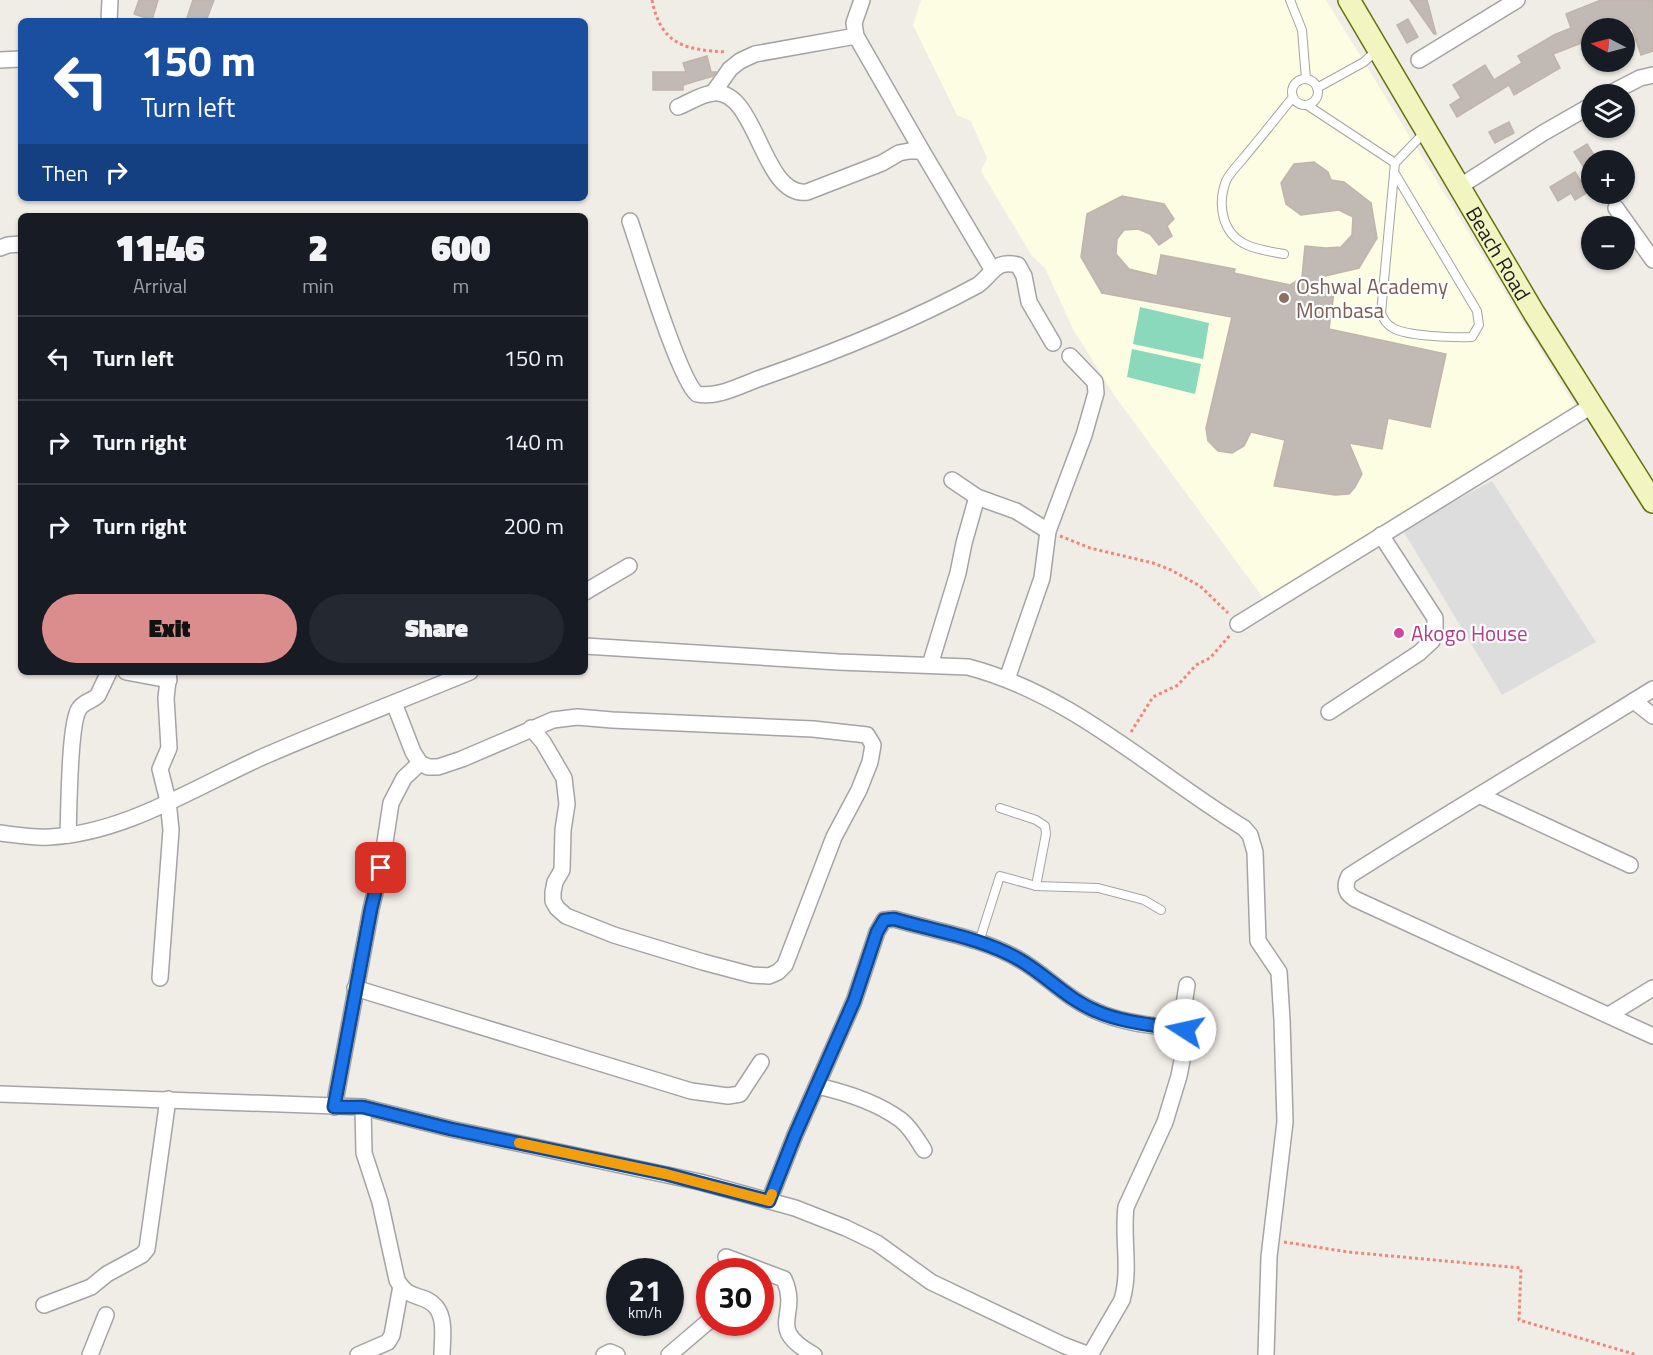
<!DOCTYPE html>
<html lang="en">
<head>
<meta charset="utf-8">
<style>
	:root { --surface:#171b24; --page:#242831; --text:#f1f3f6; --muted:#9ea1a6; --line:#363941; --accent:#db8d8e }
	body { margin:0; font-family:"Titillium Web",sans-serif; background:var(--page); color:var(--text); height:100vh; display:flex; flex-direction:column; font-size:22px; white-space:nowrap }
	* { box-sizing:border-box; margin:0 }
	p { font-size:20px; color:var(--muted) }
	.icon { flex:none; width:33px; height:33px; fill:none; stroke:currentColor; stroke-width:2; stroke-linecap:round; stroke-linejoin:round }
	.map { position:relative; flex:1; overflow:hidden }
	.drawer { position:absolute; left:18px; top:213px; width:570px; height:462px; display:flex; flex-direction:column; background:var(--surface); border-radius:9px; box-shadow:0 2px 4px #0004 }
	.drawer>* { flex:none }
	.banner { position:absolute; left:18px; top:18px; width:570px; height:183px; border-radius:9px; box-shadow:0 2px 4px #0004; background:#1a4fa0; color:#fff; overflow:hidden }
	.needle { width:39px; rotate:276deg }
	.controls { position:absolute; left:1581px; top:18px; display:grid; gap:12px }
	.controls a { display:grid; place-items:center; width:54px; height:54px; border-radius:50%; background:var(--surface); box-shadow:0 2px 4px #0004; font-size:30px }
	.speed { position:absolute; left:606px; top:1258px; display:flex; gap:12px; font-size:30px; font-weight:700; text-align:center }
	.speed>* { display:grid; place-content:center; width:78px; height:78px; border-radius:50%; background:var(--surface); box-shadow:0 2px 4px #0004; line-height:1 }
	.speed small { font-size:15px; font-weight:400 }
	.speed .limit { border:9px solid #d22; background:#fff; color:#111 }
	.pin { position:absolute; display:grid; place-items:center; width:51px; height:51px; color:#fff; margin:-26px; border-radius:12px; box-shadow:0 3px 9px #0006 }
	.me { position:absolute; width:66px; margin:-33px; rotate:280deg; stroke-linejoin:round; filter:drop-shadow(0 0 4px #0008) }
	.turn { display:flex; align-items:center; gap:21px; height:126px; padding:0 24px; font-size:27px }
	.turn .icon { width:78px; height:78px; stroke-width:2.5 }
	.turn b { display:block; font-size:42px; line-height:51px }
	.then { display:flex; align-items:center; height:57px; padding:0 24px; background:#0003; gap:12px; font-size:22px }
	.eta { display:flex; justify-content:space-evenly; align-items:center; height:102px; text-align:center }
	.eta b { font-size:36px; font-weight:800; line-height:42px }
	.button { display:flex; gap:12px; margin-top:auto; padding:12px 24px }
	.button a { flex:1; height:69px; border-radius:36px; background:var(--accent); color:#111; font-size:24px; font-weight:800; line-height:69px; text-align:center }
	.button a+a { background:var(--page); color:var(--text) }
	ul { padding:0; list-style:none }
	li { display:flex; align-items:center; gap:18px; height:84px; padding:0 24px; border-top:2px solid var(--line) }
	li div { flex:1 }
	li b { display:block; font-size:22px }
	li em { font-style:normal }
	.map>svg:first-child { display:block }
	.residential { fill:#dedddd }
	.education { fill:#fcfde3 }
	.pitch { fill:#8bd9bc }
	.building { fill:#c0b9b4; stroke:#c1b4aa; stroke-width:1.5 }
	.lines { fill:none; stroke-linecap:round; stroke-linejoin:round }
	.service-casing { stroke:#a4a4a4; stroke-width:10 }
	.minor-casing { stroke:#a4a4a4; stroke-width:18 }
	.secondary-casing { stroke:#65710d; stroke-width:24 }
	.path { stroke:#f08678; stroke-width:3; stroke-dasharray:3 3; stroke-linecap:butt }
	.service { stroke:#fff; stroke-width:8 }
	.minor { stroke:#fff; stroke-width:15 }
	.secondary { stroke:#f2f5c0; stroke-width:21 }
	.route-casing { stroke:#114b97; stroke-width:15 }
	.route { stroke:#1a73e8; stroke-width:10 }
	.slow { stroke:#f59e0b; stroke-width:10 }
	.education-dot { fill:#8d6e63; stroke:#fff; stroke-width:2 }
	.hotel-dot { fill:#d1479c; stroke:#fff; stroke-width:2 }
	.labels { text-anchor:middle; dominant-baseline:central; stroke-width:4.5; stroke-linejoin:round; paint-order:stroke }
	.street-label { font-size:21px; fill:#202020; stroke:#fff }
	.education-label { font-size:21px; fill:#785e54; stroke:#fff; text-anchor:start }
	.hotel-label { font-size:21px; fill:#b23c85; stroke:#fff; text-anchor:start }
</style>
</head>
<body>
<div class="map">
<svg width="1653" height="1355" viewBox="0 0 1653 1355">
	<rect width="100%" height="100%" fill="#f0ede7"/>
	<path class="residential" d="M 1492,481 L 1596,642 L 1502,695 L 1402,529 Z"/>
	<path class="education" d="M 921,0 L 1326,0 L 1576,408 L 1264,599 L 1114,395 L 1073,329 L 1045,268 L 1032,256 L 981,171 L 987,158 L 971,121 L 957,115 L 913,25 Z"/>
	<g class="pitch">
		<path d="M 1140,307 L 1209,323 L 1203,359 L 1133,344 Z"/>
		<path d="M 1132,349 L 1201,364 L 1195,394 L 1127,377 Z"/>
	</g>
	<g class="building">
		<path d="M 139,0 L 158,0 L 152,20 L 134,14 Z"/>
		<path d="M 193,0 L 214,0 L 206,21 L 186,21 Z"/>
		<path d="M 1410,0 L 1427,0 L 1436,34 L 1434,34 Z"/>
		<path d="M 1601,0 L 1653,0 L 1653,51 L 1641,55 L 1632,28 L 1592,28 L 1592,39 L 1553,54 L 1560,68 L 1514,95 L 1509,85 L 1457,117 L 1450,105 L 1461,98 L 1453,85 L 1485,65 L 1494,80 L 1522,63 L 1518,56 L 1554,35 L 1571,28 L 1566,14 Z"/>
		<path d="M 1408,19 L 1418,37 L 1407,43 L 1397,25 Z"/>
		<path d="M 707,56 L 711,72 L 716,72 L 713,76 L 683,85 L 683,90 L 653,90 L 653,72 L 686,72 L 683,63 Z"/>
		<path d="M 1509,122 L 1514,133 L 1495,143 L 1489,132 Z"/>
		<path d="M 1587,144 L 1596,158 L 1583,166 L 1574,152 Z"/>
		<path d="M 1314,162 L 1328,172 L 1331,180 L 1344,182 L 1371,203 L 1377,238 L 1359,268 L 1321,277 L 1334,292 L 1329,329 L 1446,354 L 1430,427 L 1388,418 L 1382,449 L 1349,443 L 1362,474 L 1355,487 L 1349,494 L 1335,495 L 1274,486 L 1285,440 L 1251,432 L 1244,446 L 1232,453 L 1218,451 L 1208,441 L 1206,428 L 1232,317 L 1102,293 L 1081,257 L 1087,214 L 1122,196 L 1164,204 L 1174,219 L 1167,226 L 1172,236 L 1159,245 L 1150,234 L 1138,229 L 1124,230 L 1117,239 L 1116,254 L 1129,269 L 1157,276 L 1161,255 L 1235,269 L 1234,273 L 1290,285 L 1302,277 L 1305,246 L 1326,248 L 1341,247 L 1352,235 L 1353,217 L 1339,210 L 1301,215 L 1286,204 L 1281,183 L 1294,164 Z"/>
		<path d="M 1575,172 L 1588,192 L 1575,200 L 1571,193 L 1558,201 L 1550,187 Z"/>
	</g>
	<g class="lines">
		<g class="service-casing">
			<g id="service">
				<path d="M 1290,0 L 1302,30 L 1306,79"/>
				<circle cx="1305" cy="92" r="13"/>
				<path d="M 1317,88 L 1364,62 L 1376,51"/>
				<path d="M 1307,105 L 1395,163"/>
				<path d="M 1394,172 L 1477,311 L 1479,325 L 1472,337 C 1455,338 1406,336 1393,328 C 1386,324 1384,320 1381,313 L 1395,163 L 1425,132"/>
				<path d="M 1284,254 C 1272,252 1258,250 1247,245 C 1222,234 1217,205 1226,181 C 1230,172 1240,163 1246,155 C 1262,136 1277,117 1293,97"/>
				<path d="M 1000,808 L 1036,820 L 1045,826 L 1046,834 L 1036,886"/>
				<path d="M 979,942 L 1000,876 L 1036,886 L 1098,888 L 1144,900 L 1161,910"/>
			</g>
		</g>
		<g class="minor-casing">
			<g id="minor">
				<path d="M 862,0 L 854,23 L 856,36 L 922,151 L 992,269"/>
				<path d="M 109,21 L 110,0"/>
				<path d="M 0,60 L 21,59"/>
				<path d="M 1419,60 L 1517,0"/>
				<path d="M 713,93 L 730,69 L 740,61 L 755,54 L 856,36"/>
				<path d="M 1609,94 L 1640,78 L 1653,75"/>
				<path d="M 678,107 C 688,103 702,94 713,93 C 757,88 762,198 807,192 L 882,163 L 899,153 L 909,151 L 922,151"/>
				<path d="M 1459,187 L 1543,133 L 1592,105"/>
				<path d="M 1616,208 L 1653,260"/>
				<path d="M 630,221 C 640,250 679,380 697,394 C 717,398 739,386 758,379 C 833,353 908,323 978,285 C 993,274 995,259 1018,265 L 1024,276 L 1029,302 L 1053,343"/>
				<path d="M 0,248 L 8,245 L 21,244"/>
				<path d="M 952,480 L 977,497 L 1016,511 L 1048,531"/>
				<path d="M 585,592 L 629,566"/>
				<path d="M 1238,624 L 1593,405"/>
				<path d="M 585,646 L 838,662 L 968,667 C 1072,694 1154,773 1244,828 L 1250,835 L 1255,852 L 1258,941 L 1279,972 L 1282,1020 L 1285,1122 L 1269,1257 L 1266,1355"/>
				<path d="M 930,665 L 958,573 L 964,543 L 977,497"/>
				<path d="M 126,672 L 169,680"/>
				<path d="M 1007,679 L 1042,578 L 1048,531 L 1084,435 L 1096,393 L 1095,382 L 1070,356"/>
				<path d="M 1653,689 C 1552,752 1449,812 1349,876 C 1344,886 1345,893 1355,899 L 1653,1036"/>
				<path d="M 1634,701 L 1653,716"/>
				<path d="M 394,703 L 413,752 L 420,763 L 428,767 L 438,767 L 462,759 L 553,720 L 577,717 L 612,720 L 813,729 L 867,735 L 873,745 L 870,762 L 859,790 L 834,837 L 785,965 L 778,972 L 769,976 L 752,975 L 703,962 L 614,935 L 566,916 L 557,908 L 553,901 L 553,892 L 555,882 L 562,870 L 563,830 L 567,804 L 564,778 L 543,742 L 531,728"/>
				<path d="M 1329,712 L 1419,653 L 1432,641 L 1435,634 L 1435,618 L 1381,535"/>
				<path d="M 1481,796 L 1630,865"/>
				<path d="M 0,833 C 16,835 33,838 50,837 C 127,833 198,785 267,755 C 334,726 402,700 470,672"/>
				<path d="M 68,835 C 69,812 69,724 79,709 C 84,701 93,701 98,695 L 109,672"/>
				<path d="M 160,978 L 171,830 L 168,801 L 160,769 L 169,748 L 166,698 L 169,672"/>
				<path d="M 355,988 L 691,1091 L 728,1096 L 740,1094 L 761,1062"/>
				<path d="M 1609,1015 L 1653,988"/>
				<path d="M 817,1086 C 844,1092 878,1103 901,1120 C 911,1128 917,1139 924,1150"/>
				<path d="M 0,1094 L 363,1107 L 451,1129 L 700,1182 L 795,1208 L 846,1228 L 877,1243 L 931,1282 L 1063,1345 L 1089,1355"/>
				<path d="M 334,1107 L 371,909 L 381,868 L 391,803 L 404,778 L 420,763"/>
				<path d="M 363,1107 L 364,1153 L 380,1202 L 397,1280 C 408,1301 425,1293 436,1307 C 446,1319 442,1341 442,1355"/>
				<path d="M 769,1201 L 795,1135 L 854,1001 L 877,932 L 884,920 L 894,919 C 935,931 983,938 1020,960 C 1046,975 1067,999 1096,1011 C 1121,1023 1157,1026 1185,1030"/>
				<path d="M 726,1257 L 784,1279 C 801,1317 764,1327 814,1355"/>
				<path d="M 44,1305 L 91,1287 L 107,1274 L 142,1255 L 147,1249 L 168,1099"/>
				<path d="M 90,1355 L 106,1315"/>
				<path d="M 358,1355 L 388,1342 L 392,1335 L 401,1286"/>
				<path d="M 604,1355 L 610,1352 L 617,1355"/>
				<path d="M 669,1355 L 710,1320"/>
				<path d="M 1090,1355 L 1122,1300 C 1131,1269 1122,1238 1126,1207 L 1165,1122 L 1179,1076 L 1186,1040 L 1183,1011 L 1187,985"/>
			</g>
		</g>
		<g class="secondary-casing">
			<g id="secondary">
				<path id="s1" d="M 1349,0 L 1534,313 L 1653,502"/>
			</g>
		</g>
		<g class="path">
			<path d="M 652,0 C 661,45 685,50 727,52"/>
			<path d="M 1060,536 L 1090,548 L 1153,563 L 1171,570 L 1200,586 L 1228,613"/>
			<path d="M 1131,732 L 1153,697 L 1178,685 L 1196,665 L 1210,658 L 1231,634"/>
			<path d="M 1284,1242 L 1348,1252 L 1521,1268 L 1519,1320 L 1637,1355"/>
		</g>
		<use href="#service" class="service"/>
		<use href="#minor" class="minor"/>
		<use href="#secondary" class="secondary"/>
	</g>
	<g class="lines">
		<g class="route-casing">
			<path id="route" d="M 381,868 L 371,909 L 334,1107 L 363,1107 L 451,1129 L 666,1174 L 769,1201 L 795,1135 L 854,1001 L 877,932 L 884,920 L 894,919 C 935,931 983,938 1020,960 C 1046,975 1067,999 1096,1011 C 1123,1023 1156,1025 1185,1030"/>
		</g>
		<use href="#route" class="route"/>
		<path class="slow" d="M 519,1143 L 666,1174 L 769,1201 L 772,1194"/>
	</g>
	<circle class="education-dot" cx="1284" cy="298" r="6"/>
	<circle class="hotel-dot" cx="1399" cy="633" r="6"/>
	<g class="labels">
		<g class="street-label">
			<text stroke="none"><textPath href="#s1" startOffset="294">Beach Road</textPath></text>
		</g>
		<g class="education-label">
			<text x="1296" y="286">Oshwal Academy<tspan x="1296" dy="24">Mombasa</tspan></text>
		</g>
		<g class="hotel-label">
			<text x="1411" y="633">Akogo House</text>
		</g>
	</g>
</svg>
<div class="controls">
<a><svg class="needle" viewBox="-14 -14 28 28"><path d="M0-13l5 13h-10z" fill="#e53935"/><path d="M0 13l5-13h-10z" fill="#9ea1a6"/></svg></a>
<a><svg class="icon" aria-label="layers" viewBox="0 0 24 24"><path d="M12 4l9 5-9 5-9-5zM3 14l9 5 9-5"/></svg></a>
<a>+</a>
<a>−</a>
</div>
<div class="speed"><div>21<small>km/h</small></div><div class="limit">30</div></div>
<div class="pin" style="left:381px;top:868px;background:#d93025"><svg class="icon" aria-label="arrive" viewBox="0 0 24 24"><path d="M6 21V4h12l-3 4 3 4H6"/></svg></div>
<svg class="me" style="left:1185px;top:1030px" viewBox="-20 -20 40 40"><circle r="19" fill="#fff"/><path d="M0-13L10 11 0 6-10 11z" fill="#1a73e8"/></svg>
<div class="banner">
<div class="turn"><svg class="icon" aria-label="left" viewBox="0 0 24 24"><path d="M17 20v-9H6M10 6l-5 5 5 5"/></svg><div><b>150 m</b>Turn left</div></div>
<div class="then">Then<svg class="icon" aria-label="right" viewBox="0 0 24 24"><path d="M7 20v-9h11M14 6l5 5-5 5"/></svg></div>
</div>
<section class="drawer">
<div class="eta">
<div><b>11:46</b><p>Arrival</p></div>
<div><b>2</b><p>min</p></div>
<div><b>600</b><p>m</p></div>
</div>
<ul>
<li><svg class="icon" aria-label="left" viewBox="0 0 24 24"><path d="M17 20v-9H6M10 6l-5 5 5 5"/></svg><div><b>Turn left</b></div><em>150 m</em></li>
<li><svg class="icon" aria-label="right" viewBox="0 0 24 24"><path d="M7 20v-9h11M14 6l5 5-5 5"/></svg><div><b>Turn right</b></div><em>140 m</em></li>
<li><svg class="icon" aria-label="right" viewBox="0 0 24 24"><path d="M7 20v-9h11M14 6l5 5-5 5"/></svg><div><b>Turn right</b></div><em>200 m</em></li>
</ul>
<div class="button"><a>Exit</a><a>Share</a></div>
</section>
</div>
</body>
</html>
